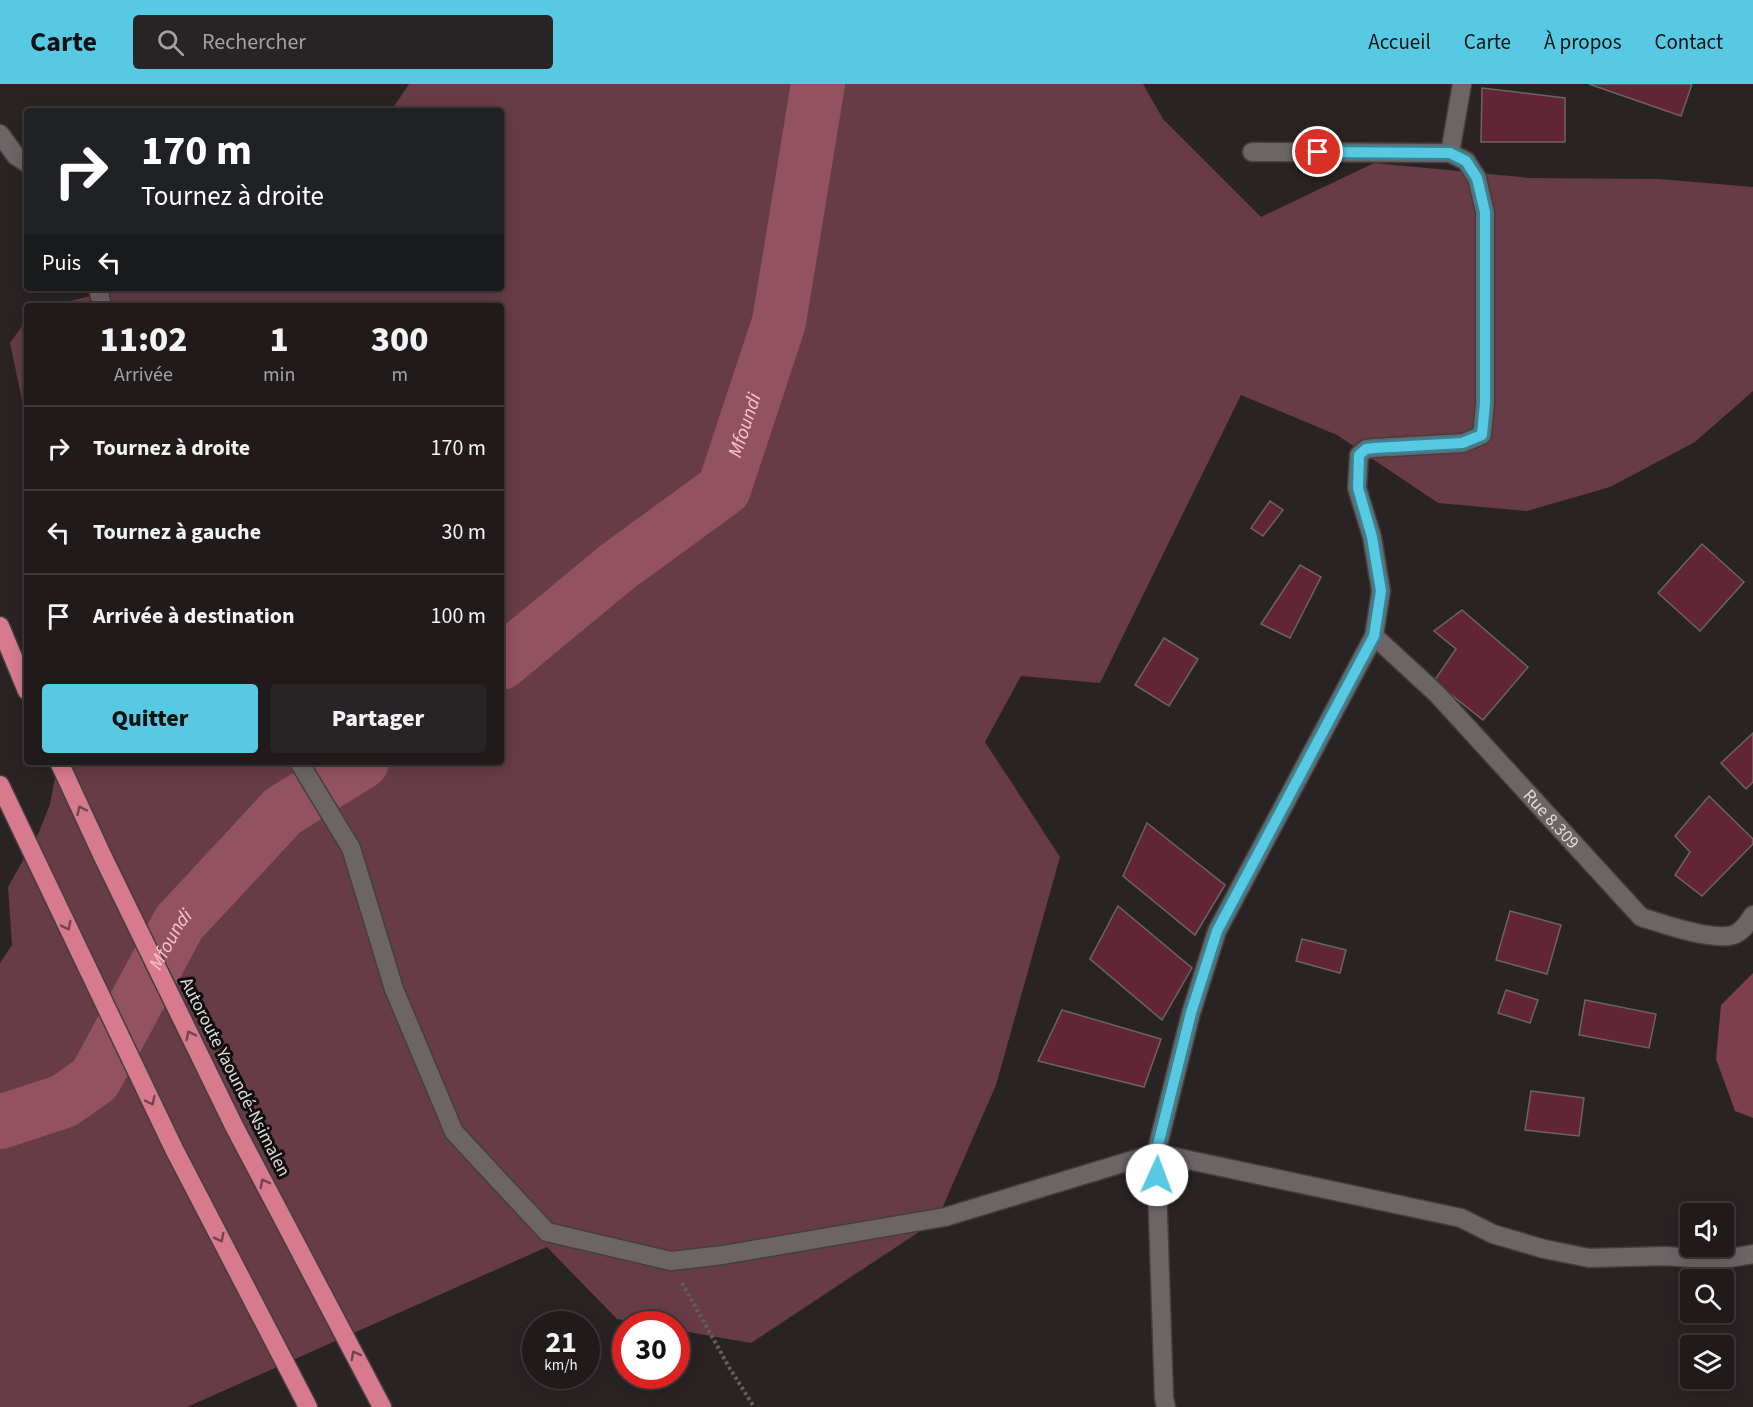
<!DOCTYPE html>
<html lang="fr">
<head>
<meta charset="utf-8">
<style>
	:root { --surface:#201a1b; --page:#282324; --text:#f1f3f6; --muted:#a2a1a3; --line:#3d383a; --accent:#58c9e3 }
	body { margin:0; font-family:"Source Sans 3",sans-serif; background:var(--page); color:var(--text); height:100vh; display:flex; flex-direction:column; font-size:22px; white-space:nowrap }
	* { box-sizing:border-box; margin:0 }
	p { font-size:20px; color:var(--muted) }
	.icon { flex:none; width:33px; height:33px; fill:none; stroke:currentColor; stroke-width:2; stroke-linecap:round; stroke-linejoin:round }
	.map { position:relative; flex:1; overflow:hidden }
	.sheet { position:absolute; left:24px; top:219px; width:480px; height:462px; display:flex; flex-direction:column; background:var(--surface); border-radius:6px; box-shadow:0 3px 15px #0003,0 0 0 2px var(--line) }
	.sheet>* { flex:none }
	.banner { position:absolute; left:24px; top:24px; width:480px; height:183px; border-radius:6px; box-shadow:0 3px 15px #0003,0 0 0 2px var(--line); background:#202124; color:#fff; overflow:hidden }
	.buttons { position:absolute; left:1680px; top:1119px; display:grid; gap:12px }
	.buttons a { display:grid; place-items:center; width:54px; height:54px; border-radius:6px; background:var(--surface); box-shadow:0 3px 15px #0003,0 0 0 2px var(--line); font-size:30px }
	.speed { position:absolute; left:522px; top:1227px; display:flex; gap:12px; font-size:30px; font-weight:700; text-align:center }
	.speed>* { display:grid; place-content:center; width:78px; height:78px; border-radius:50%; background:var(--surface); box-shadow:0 3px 15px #0003,0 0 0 2px var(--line); line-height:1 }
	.speed small { font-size:15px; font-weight:400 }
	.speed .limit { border:9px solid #d22; background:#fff; color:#111 }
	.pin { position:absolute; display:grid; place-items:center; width:51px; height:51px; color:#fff; margin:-26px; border:3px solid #fff; border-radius:50%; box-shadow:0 2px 6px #0007 }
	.me { position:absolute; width:66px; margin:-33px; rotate:2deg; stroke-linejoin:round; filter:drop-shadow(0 0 4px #0008) }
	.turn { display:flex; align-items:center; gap:21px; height:126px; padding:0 18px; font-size:27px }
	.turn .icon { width:78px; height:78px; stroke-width:2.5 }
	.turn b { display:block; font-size:42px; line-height:51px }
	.then { display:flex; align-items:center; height:57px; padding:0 18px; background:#0003; gap:12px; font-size:22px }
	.eta { display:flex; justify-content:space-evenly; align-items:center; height:102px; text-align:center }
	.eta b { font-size:36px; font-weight:800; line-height:42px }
	.action { display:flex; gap:12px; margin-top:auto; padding:12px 18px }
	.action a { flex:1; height:69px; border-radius:6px; background:var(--accent); color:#111; font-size:24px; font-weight:800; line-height:69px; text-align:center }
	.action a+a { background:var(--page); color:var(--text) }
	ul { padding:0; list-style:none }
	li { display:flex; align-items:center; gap:18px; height:84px; padding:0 18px; border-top:2px solid var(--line) }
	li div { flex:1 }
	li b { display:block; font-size:22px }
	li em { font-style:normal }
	header { display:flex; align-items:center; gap:36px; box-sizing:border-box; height:84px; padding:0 30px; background:var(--accent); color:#111 }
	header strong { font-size:28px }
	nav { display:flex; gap:33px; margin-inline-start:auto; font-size:21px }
	.search { width:420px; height:54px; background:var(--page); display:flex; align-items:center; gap:15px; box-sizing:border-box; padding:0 21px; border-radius:6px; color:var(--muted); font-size:22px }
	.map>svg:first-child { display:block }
	.green { fill:#673c46 }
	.forest { fill:#7d3e4d }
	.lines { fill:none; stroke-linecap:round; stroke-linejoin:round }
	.river { stroke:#935261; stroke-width:54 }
	.building { fill:#612535; stroke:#6c6365; stroke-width:1.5 }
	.minor-casing { stroke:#443e3e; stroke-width:21 }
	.highway-casing { stroke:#443e3e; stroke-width:21 }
	.path { stroke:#635d5e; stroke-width:4; stroke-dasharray:3 3; stroke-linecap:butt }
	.minor { stroke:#6d6466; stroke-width:18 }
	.highway { stroke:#d77a8f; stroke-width:18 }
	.oneway { stroke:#74444e }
	.route-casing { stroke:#398394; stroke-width:15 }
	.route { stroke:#58c9e3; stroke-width:10 }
	.labels { text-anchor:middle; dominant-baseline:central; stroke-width:6; stroke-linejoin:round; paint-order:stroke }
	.street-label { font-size:18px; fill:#e0dbdb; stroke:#100d0e }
	.water-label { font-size:20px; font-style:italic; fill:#fcc0cb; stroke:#100d0e }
</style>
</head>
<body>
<header>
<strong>Carte</strong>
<div class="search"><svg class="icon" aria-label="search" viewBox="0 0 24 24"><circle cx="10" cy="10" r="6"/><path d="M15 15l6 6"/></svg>Rechercher</div>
<nav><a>Accueil</a><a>Carte</a><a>À propos</a><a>Contact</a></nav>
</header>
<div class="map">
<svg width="1753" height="1323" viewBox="0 0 1753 1323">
	<rect width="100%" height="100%" fill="#2a2324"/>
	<g class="green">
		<path d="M 409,0 L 1143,0 L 1163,35 L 1261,133 L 1374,79 L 1530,94 L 1659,95 L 1753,103 L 1753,307 L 1695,358 L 1610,403 L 1527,427 L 1438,419 L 1337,351 L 1241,311 L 1100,599 L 1021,592 L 985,658 L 1060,773 L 996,1001 L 937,1136 L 751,1259 L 677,1246 L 676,1240 L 649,1240 L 617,1235 L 547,1163 L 187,1323 L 0,1323 L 0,879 L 12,861 L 8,803 L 39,748 L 50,720 L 58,678 L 501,678 L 501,222 L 48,222 L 125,204 L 501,204 L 501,27 L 391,27 Z"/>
		<path d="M 27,235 L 27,340 L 10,259 Z"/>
	</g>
	<path class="forest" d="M 1753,889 L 1753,1034 L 1735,1027 L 1716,975 L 1721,921 Z"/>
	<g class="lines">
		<g class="river">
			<path id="s1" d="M 501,579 L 617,483 L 724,405 L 779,238 L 818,0"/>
			<path id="s2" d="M 0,1038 L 64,1017 L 95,995 L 179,839 L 283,727 L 362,678"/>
		</g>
	</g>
	<g class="building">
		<path d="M 1589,0 L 1692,0 L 1681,32 Z"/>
		<path d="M 1482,4 L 1565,14 L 1565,58 L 1481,58 Z"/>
		<path d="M 1270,417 L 1283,426 L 1263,452 L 1251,444 Z"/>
		<path d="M 1702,460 L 1744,498 L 1700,547 L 1658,509 Z"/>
		<path d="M 1300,481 L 1321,493 L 1290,554 L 1261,540 Z"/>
		<path d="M 1462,526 L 1528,583 L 1483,636 L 1434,597 L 1456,565 L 1434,547 Z"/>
		<path d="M 1164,554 L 1198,575 L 1169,622 L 1135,601 Z"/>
		<path d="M 1753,649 L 1753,698 L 1746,705 L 1721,679 Z"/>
		<path d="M 1709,712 L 1753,755 L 1753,760 L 1702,812 L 1675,791 L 1690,768 L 1675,752 Z"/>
		<path d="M 1147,739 L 1225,801 L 1195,851 L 1123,792 Z"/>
		<path d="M 1118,822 L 1192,884 L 1162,936 L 1090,875 Z"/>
		<path d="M 1510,827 L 1561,841 L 1547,890 L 1496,876 Z"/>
		<path d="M 1302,855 L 1346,866 L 1340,889 L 1296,877 Z"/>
		<path d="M 1506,906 L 1538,916 L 1530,939 L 1498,929 Z"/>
		<path d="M 1585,916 L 1656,930 L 1649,964 L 1579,951 Z"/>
		<path d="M 1062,926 L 1161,955 L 1144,1003 L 1038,977 Z"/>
		<path d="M 1531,1007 L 1584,1014 L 1579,1052 L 1525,1046 Z"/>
	</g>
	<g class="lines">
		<g class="minor-casing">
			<g id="minor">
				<path d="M 0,50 L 16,72 L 27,79"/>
				<path d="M 1252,68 L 1450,69 L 1466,77 L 1477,94 L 1485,128 L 1485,319 L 1482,351 L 1463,359 L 1374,364 L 1366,365 L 1359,371 L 1357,404 L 1372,453 L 1381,507 L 1374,552 L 1217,847 L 1191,929 L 1156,1069 L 1461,1134 L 1493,1150 L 1544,1165 L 1589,1174 L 1666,1172 L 1718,1176 L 1753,1170"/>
				<path d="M 1450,69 L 1462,0"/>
				<path d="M 98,204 L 102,222"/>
				<path id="s3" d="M 1374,552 L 1437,610 L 1641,833 C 1663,840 1711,857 1733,851 C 1742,848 1748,839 1753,831"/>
				<path d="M 299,678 L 351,764 L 394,905 L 454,1048 L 547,1148 L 671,1177 L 723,1171 L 945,1133 L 1156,1069 L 1164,1314 L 1166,1323"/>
			</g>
		</g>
		<g class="highway-casing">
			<g id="highway">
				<path d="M 0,542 L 27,607"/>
				<path d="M 59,678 L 103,773 L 234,1042 L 382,1323"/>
				<path d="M 0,701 L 174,1065 L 308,1323"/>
			</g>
		</g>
		<path class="path" d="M 682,1199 L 729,1283 L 754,1323"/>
		<use href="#minor" class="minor"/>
		<use href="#highway" class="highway"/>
	</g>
	<defs><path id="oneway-chevron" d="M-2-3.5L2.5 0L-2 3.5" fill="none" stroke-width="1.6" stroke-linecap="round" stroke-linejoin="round" transform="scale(1.5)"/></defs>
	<g class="oneway">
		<use href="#oneway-chevron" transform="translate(81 726) rotate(-115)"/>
		<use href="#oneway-chevron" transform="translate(67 842) rotate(64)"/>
		<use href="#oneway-chevron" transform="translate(190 951) rotate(-116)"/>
		<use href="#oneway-chevron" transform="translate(151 1017) rotate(64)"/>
		<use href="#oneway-chevron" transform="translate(264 1099) rotate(-118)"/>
		<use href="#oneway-chevron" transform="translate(220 1154) rotate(63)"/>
		<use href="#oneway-chevron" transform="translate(355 1271) rotate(-118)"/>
	</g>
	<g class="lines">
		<g class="route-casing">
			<path id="route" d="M 1157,1091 L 1156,1069 L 1191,929 L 1217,847 L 1374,552 L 1381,507 L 1372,453 L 1358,404 L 1359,371 L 1366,365 L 1374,364 L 1462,359 L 1482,351 L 1485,319 L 1485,128 L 1477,94 L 1466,77 L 1450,69 L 1318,68"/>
		</g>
		<use href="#route" class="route"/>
	</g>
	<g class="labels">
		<g class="street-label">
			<text stroke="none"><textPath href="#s3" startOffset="255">Rue 8.309</textPath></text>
			<text transform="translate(235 993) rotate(63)">Autoroute Yaoundé-Nsimalen</text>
		</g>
		<g class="water-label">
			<text stroke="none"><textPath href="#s1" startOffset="350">Mfoundi</textPath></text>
			<text stroke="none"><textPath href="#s2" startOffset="264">Mfoundi</textPath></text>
		</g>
	</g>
</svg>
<div class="buttons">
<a><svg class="icon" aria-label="sound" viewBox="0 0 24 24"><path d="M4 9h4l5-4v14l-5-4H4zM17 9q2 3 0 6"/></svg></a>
<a><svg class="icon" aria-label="search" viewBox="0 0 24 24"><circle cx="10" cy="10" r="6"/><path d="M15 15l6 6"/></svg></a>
<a><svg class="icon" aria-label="layers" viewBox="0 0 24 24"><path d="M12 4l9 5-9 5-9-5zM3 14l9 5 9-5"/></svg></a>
</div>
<div class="speed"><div>21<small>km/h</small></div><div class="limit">30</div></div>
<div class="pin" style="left:1318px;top:68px;background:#d93025"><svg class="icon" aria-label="arrive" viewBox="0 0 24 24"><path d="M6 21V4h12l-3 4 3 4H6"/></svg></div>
<svg class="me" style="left:1157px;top:1091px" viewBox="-20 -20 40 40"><circle r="19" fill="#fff"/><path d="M0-13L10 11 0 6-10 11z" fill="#58c9e3"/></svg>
<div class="banner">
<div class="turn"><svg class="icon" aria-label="right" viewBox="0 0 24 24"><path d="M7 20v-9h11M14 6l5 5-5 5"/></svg><div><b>170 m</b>Tournez à droite</div></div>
<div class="then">Puis<svg class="icon" aria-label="left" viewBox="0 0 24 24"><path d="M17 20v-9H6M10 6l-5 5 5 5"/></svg></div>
</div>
<section class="sheet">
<div class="eta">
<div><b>11:02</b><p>Arrivée</p></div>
<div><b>1</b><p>min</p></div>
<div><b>300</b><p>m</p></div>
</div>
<ul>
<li><svg class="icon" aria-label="right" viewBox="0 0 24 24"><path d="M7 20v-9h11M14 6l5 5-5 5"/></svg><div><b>Tournez à droite</b></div><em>170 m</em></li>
<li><svg class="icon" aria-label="left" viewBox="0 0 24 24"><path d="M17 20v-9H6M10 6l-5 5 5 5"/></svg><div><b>Tournez à gauche</b></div><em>30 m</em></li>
<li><svg class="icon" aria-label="arrive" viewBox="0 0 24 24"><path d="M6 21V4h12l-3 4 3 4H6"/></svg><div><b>Arrivée à destination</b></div><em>100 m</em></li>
</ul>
<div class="action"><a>Quitter</a><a>Partager</a></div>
</section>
</div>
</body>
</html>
